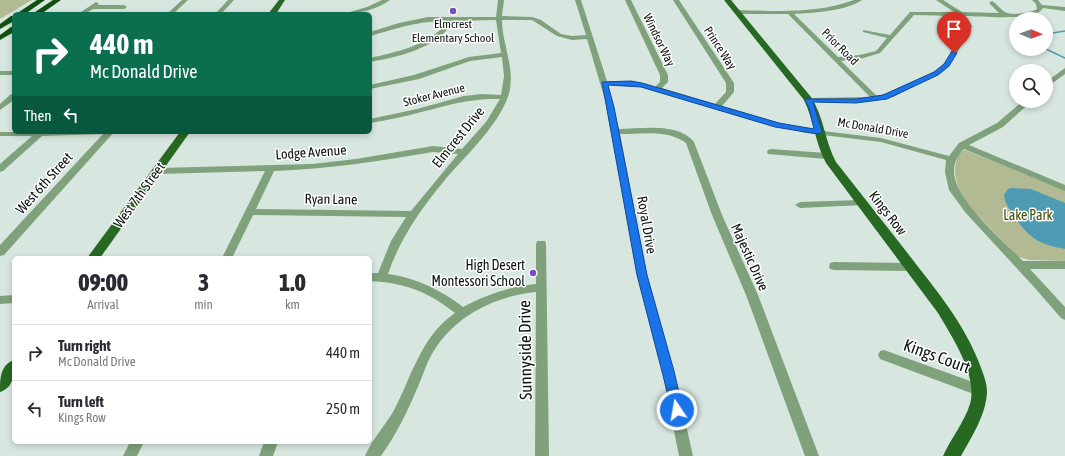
<!DOCTYPE html>
<html lang="en">
<head>
<meta charset="utf-8">
<style>
	:root { --surface:#fff; --page:#f2f2f3; --text:#2b2b33; --muted:#7c7c81; --line:#e1e1e2 }
	body { margin:0; font-family:"Asap Condensed",sans-serif; background:var(--page); color:var(--text); height:100vh; display:flex; flex-direction:column; font-size:15px; white-space:nowrap }
	* { box-sizing:border-box; margin:0 }
	p { font-size:13px; color:var(--muted) }
	.icon { flex:none; width:22px; height:22px; fill:none; stroke:currentColor; stroke-width:2; stroke-linecap:round; stroke-linejoin:round }
	.map { position:relative; flex:1; overflow:hidden }
	.side { position:absolute; left:12px; top:256px; width:360px; height:188px; display:flex; flex-direction:column; background:var(--surface); border-radius:6px; box-shadow:0 2px 6px #0003 }
	.side>* { flex:none }
	.banner { position:absolute; left:12px; top:12px; width:360px; height:122px; border-radius:6px; box-shadow:0 2px 6px #0003; background:#0b6e4f; color:#fff; overflow:hidden }
	.needle { width:26px; rotate:91deg }
	.tools { position:absolute; left:1009px; top:12px; display:grid; gap:8px }
	.tools a { display:grid; place-items:center; width:44px; height:44px; border-radius:50%; background:var(--surface); box-shadow:0 2px 6px #0003; font-size:20px }
	.pin { position:absolute; display:grid; place-items:center; width:34px; height:34px; color:#fff; margin:-41px -17px; border-radius:50% 50% 50% 0; rotate:-45deg; box-shadow:0 0 4px #0007 }
	.pin .icon { rotate:45deg }
	.me { position:absolute; width:44px; margin:-22px; rotate:348deg; stroke-linejoin:round; filter:drop-shadow(0 0 3px #0008) }
	.turn { display:flex; align-items:center; gap:14px; height:84px; padding:0 12px; font-size:18px }
	.turn .icon { width:52px; height:52px; stroke-width:2.5 }
	.turn b { display:block; font-size:28px; line-height:34px }
	.then { display:flex; align-items:center; height:38px; padding:0 12px; background:#0003; gap:8px; font-size:15px }
	.eta { display:flex; justify-content:space-evenly; align-items:center; height:68px; text-align:center }
	.eta b { font-size:24px; font-weight:800; line-height:28px }
	ul { padding:0; list-style:none }
	li { display:flex; align-items:center; gap:12px; height:56px; padding:0 12px; border-top:1px solid var(--line) }
	li div { flex:1 }
	li b { display:block; font-size:15px }
	li em { font-style:normal }
	.map>svg:first-child { display:block }
	.green { fill:#b2ba94 }
	.water { fill:#4d9cb3 }
	.lines { fill:none; stroke-linecap:round; stroke-linejoin:round }
	.stream { stroke:#4d9cb3; stroke-width:1.5 }
	.minor { fill:#7fa17c; fill-rule:evenodd }
	.major { fill:#276822; fill-rule:evenodd }
	.highway { fill:#11510d; fill-rule:evenodd }
	.route { fill:#1a73e8; stroke:#114b97 }
	.poi-dot { fill:#7a4dc6; stroke:#fff; stroke-width:1.5 }
	.labels { text-anchor:middle; dominant-baseline:central; stroke-width:3; stroke-linejoin:round; paint-order:stroke }
	.far-poi-label { font-size:12px; fill:#0d1210; stroke:#fff }
	.far-street-label { font-size:12px; fill:#0d1210; stroke:#fff }
	.street-label { font-size:14px; fill:#0d1210; stroke:#fff }
	.park-label { font-size:14px; fill:#454d00; stroke:#fff }
	.poi-label { font-size:14px; fill:#0d1210; stroke:#fff; text-anchor:end }
	.near-street-label { font-size:17px; fill:#0d1210; stroke:#fff }
</style>
</head>
<body>
<div class="map">
<svg width="1065" height="456" viewBox="0 0 1065 456">
	<rect width="100%" height="100%" fill="#d8e6e0"/>
	<g class="green">
		<path d="M 0,0 L 32,0 L 0,19 Z"/>
		<path d="M 965,150 L 1065,190 L 1065,261 L 1029,260 L 1019,257 C 1011,251 1004,242 997,235 C 979,216 949,191 956,162 C 957,157 960,152 965,150 Z"/>
	</g>
	<path class="water" d="M 1011,188 L 1031,189 L 1065,203 L 1065,249 C 1037,244 1028,237 1013,214 C 1008,207 1005,203 1004,195 L 1008,189 Z"/>
	<g class="lines">
		<g class="stream">
			<path d="M 1046,34 L 1065,31"/>
			<path d="M 1046,49 L 1065,58"/>
		</g>
		<g class="minor">
			<path d="M 182,0 L 188,0 L 173,14 L 167,14 Z"/>
			<path d="M 228,0 L 234,0 L 221,14 L 215,14 Z"/>
			<path d="M 382,0 L 390,0 C 378,9 358,14 343,14 L 367,7 Z"/>
			<path d="M 498,0 L 504,0 L 502,16 L 532,17 L 541,20 L 561,34 L 572,36 L 586,35 L 575,0 L 581,0 L 607,81 L 631,81 L 655,87 L 660,82 L 660,75 L 625,0 L 631,0 L 668,75 L 668,82 L 662,88 L 715,104 L 726,92 L 726,83 L 673,0 L 679,0 L 734,83 L 734,92 L 722,106 L 780,123 L 806,129 L 881,138 L 949,156 L 959,143 L 997,123 L 1023,101 L 1032,101 L 1003,127 L 969,145 L 1065,185 L 1065,191 L 964,149 C 958,156 954,161 954,171 C 953,198 1004,242 1023,261 L 1065,261 L 1065,269 L 1030,269 L 1065,307 L 1065,320 L 1061,318 L 1034,287 L 965,212 L 949,190 L 945,172 L 946,160 L 881,142 L 806,133 L 778,127 L 641,87 L 631,85 L 608,85 L 619,129 C 641,129 678,122 694,142 L 722,215 L 758,295 L 819,456 L 805,456 L 746,295 L 712,215 L 686,143 C 668,129 641,134 620,134 L 647,275 L 674,371 L 693,456 L 679,456 L 662,371 L 637,275 L 605,100 L 587,39 L 572,40 L 557,36 L 532,20 L 502,20 C 502,43 514,65 510,89 C 504,121 464,157 444,181 C 420,210 400,239 388,274 C 417,278 441,290 463,307 C 485,295 511,286 536,284 L 536,244 L 537,241 L 545,241 L 546,244 L 549,456 L 535,456 L 536,292 C 496,296 457,315 435,349 C 426,362 423,377 416,391 C 407,413 396,434 383,453 L 381,456 L 365,456 C 371,441 384,427 393,412 C 412,377 420,337 455,313 C 427,291 405,283 370,281 L 370,273 L 378,273 L 391,241 L 406,217 L 253,215 L 232,258 L 222,258 L 265,171 L 157,174 L 153,171 L 157,168 L 312,164 L 356,159 L 433,146 L 462,149 L 486,122 L 500,99 C 469,98 450,105 421,112 C 404,117 387,120 370,123 L 370,119 L 417,109 L 464,96 L 482,94 L 501,95 L 504,76 L 502,57 L 470,61 L 419,79 L 370,89 L 370,85 L 414,75 L 469,57 L 501,53 L 496,20 L 454,21 C 436,49 401,56 370,62 L 370,58 C 397,52 431,45 448,21 C 417,21 399,28 370,36 L 370,32 L 399,23 L 428,17 L 496,17 ZM 433,152 L 458,154 L 411,211 L 256,209 L 274,171 C 328,169 380,161 433,152 Z"/>
			<path d="M 854,0 L 862,0 C 846,11 813,13 794,14 L 838,57 L 860,55 L 876,51 L 887,38 L 863,32 L 863,30 L 890,35 L 910,12 L 954,12 L 936,0 L 943,0 L 962,12 L 999,13 L 989,3 L 992,1 C 997,4 1000,9 1005,12 C 1011,16 1031,13 1037,9 L 1036,4 L 1032,0 L 1038,0 L 1042,5 L 1065,7 L 1065,11 L 1043,8 C 1036,22 981,16 965,16 L 972,26 L 952,62 L 944,71 L 893,97 L 867,102 L 806,102 L 805,100 L 809,98 L 870,97 L 788,14 L 737,14 L 734,12 L 737,10 C 777,11 816,14 854,0 ZM 914,15 L 959,16 L 966,26 L 946,61 L 940,69 L 888,93 L 877,96 L 841,61 L 860,59 L 880,53 Z"/>
			<path d="M 96,2 L 99,4 L 98,5 L 124,5 L 127,7 L 124,9 L 93,9 L 85,14 L 78,14 Z"/>
			<path d="M 1065,68 L 1065,74 L 1046,88 L 1046,82 Z"/>
			<rect x="0" y="71" width="14" height="4"/>
			<path d="M 11,94 L 14,94 L 14,100 L 0,110 L 0,104 Z"/>
			<path d="M 0,132 L 114,132 L 4,255 L 0,256 L 0,245 L 103,134 L 42,136 L 3,171 L 0,172 L 0,164 L 32,136 L 0,136 Z"/>
			<path d="M 771,149 L 826,153 L 830,156 L 826,159 L 768,154 L 767,152 L 768,150 Z"/>
			<path d="M 860,200 L 865,203 L 863,205 L 800,208 L 795,205 L 800,202 Z"/>
			<path d="M 834,262 L 910,263 L 914,264 L 915,267 L 914,270 L 910,271 L 834,270 L 830,269 L 829,266 L 830,263 Z"/>
			<path d="M 14,295 L 14,303 L 0,304 L 0,296 Z"/>
			<path d="M 884,350 L 984,386 L 986,390 L 984,394 L 979,396 L 880,359 L 878,355 L 880,351 Z"/>
			<path d="M 130,442 L 144,442 L 137,456 L 123,456 Z"/>
			<path d="M 264,442 L 278,442 L 273,456 L 259,456 Z"/>
		</g>
		<g class="major">
			<path d="M 279,0 L 285,0 L 276,14 L 268,14 Z"/>
			<path d="M 724,0 L 731,0 L 811,97 C 824,117 825,142 836,162 C 858,190 880,218 902,246 C 931,284 963,320 980,365 C 983,374 987,382 987,392 C 986,415 972,436 961,456 L 943,456 C 951,438 964,423 970,404 C 978,375 952,337 938,313 L 826,163 C 815,143 814,120 804,100 Z"/>
			<path d="M 180,132 L 190,132 L 100,258 L 87,258 Z"/>
			<path d="M 14,360 C 14,373 15,387 0,392 C 0,379 0,365 14,360 Z"/>
		</g>
		<g class="highway">
			<path d="M 37,0 L 45,0 L 25,14 L 16,14 Z"/>
			<path d="M 53,0 L 61,0 L 41,14 L 32,14 Z"/>
			<path d="M 11,16 L 14,16 L 14,21 L 0,29 L 0,24 Z"/>
			<path d="M 11,27 L 14,27 L 14,32 L 0,40 L 0,35 Z"/>
		</g>
	</g>
	<path class="route" d="M 952,51 L 957,53 L 949,66 L 938,75 L 887,99 L 856,103 L 813,102 L 822,132 L 818,134 L 775,127 L 641,87 L 608,85 L 614,107 L 647,275 L 674,371 L 683,410 L 681,414 L 677,416 L 673,414 L 637,275 L 602,82 L 631,81 L 642,83 L 779,123 L 814,129 L 809,108 L 805,100 L 806,99 L 856,99 L 883,95 L 934,72 L 944,64 Z"/>
	<g class="poi-dot">
		<circle cx="453" cy="11" r="4"/>
		<circle cx="533" cy="273" r="4"/>
	</g>
	<g class="labels">
		<g class="far-poi-label">
			<text x="453" y="24">Elmcrest<tspan x="453" dy="14">Elementary School</tspan></text>
		</g>
		<g class="far-street-label">
			<text transform="translate(659 40) rotate(64)">Windsor Way</text>
			<text transform="translate(840 47) rotate(45)">Prior Road</text>
			<text transform="translate(720 48) rotate(57)">Prince Way</text>
			<text transform="translate(434 95) rotate(-14)">Stoker Avenue</text>
			<text transform="translate(873 128) rotate(10)">Mc Donald Drive</text>
		</g>
		<g class="street-label">
			<text transform="translate(458 137) rotate(-51)">Elmcrest Drive</text>
			<text transform="translate(311 152) rotate(-4)">Lodge Avenue</text>
			<text transform="translate(44 183) rotate(-48)">West 6th Street</text>
			<text transform="translate(139 195) rotate(-54)">West 7th Street</text>
			<text transform="translate(331 199) rotate(1)">Ryan Lane</text>
			<text transform="translate(888 213) rotate(52)">Kings Row</text>
			<text transform="translate(647 225) rotate(80)">Royal Drive</text>
			<text transform="translate(750 257) rotate(66)">Majestic Drive</text>
		</g>
		<g class="park-label">
			<text x="1028" y="215">Lake Park</text>
		</g>
		<g class="poi-label">
			<text x="525" y="265">High Desert<tspan x="525" dy="16">Montessori School</tspan></text>
		</g>
		<g class="near-street-label">
			<text transform="translate(525 350) rotate(-91)">Sunnyside Drive</text>
			<text transform="translate(937 356) rotate(20)">Kings Court</text>
		</g>
	</g>
</svg>
<div class="tools">
<a><svg class="needle" viewBox="-14 -14 28 28"><path d="M0-13l5 13h-10z" fill="#e53935"/><path d="M0 13l5-13h-10z" fill="#7c7c81"/></svg></a>
<a><svg class="icon" aria-label="search" viewBox="0 0 24 24"><circle cx="10" cy="10" r="6"/><path d="M15 15l6 6"/></svg></a>
</div>
<div class="pin" style="left:954px;top:53px;background:#d93025"><svg class="icon" aria-label="arrive" viewBox="0 0 24 24"><path d="M6 21V4h12l-3 4 3 4H6"/></svg></div>
<svg class="me" style="left:677px;top:410px" viewBox="-20 -20 40 40"><circle r="17" fill="#1a73e8" stroke="#fff" stroke-width="3"/><path d="M0-11L8 9 0 5-8 9z" fill="#fff"/></svg>
<div class="banner">
<div class="turn"><svg class="icon" aria-label="right" viewBox="0 0 24 24"><path d="M7 20v-9h11M14 6l5 5-5 5"/></svg><div><b>440 m</b>Mc Donald Drive</div></div>
<div class="then">Then<svg class="icon" aria-label="left" viewBox="0 0 24 24"><path d="M17 20v-9H6M10 6l-5 5 5 5"/></svg></div>
</div>
<section class="side">
<div class="eta">
<div><b>09:00</b><p>Arrival</p></div>
<div><b>3</b><p>min</p></div>
<div><b>1.0</b><p>km</p></div>
</div>
<ul>
<li><svg class="icon" aria-label="right" viewBox="0 0 24 24"><path d="M7 20v-9h11M14 6l5 5-5 5"/></svg><div><b>Turn right</b><p>Mc Donald Drive</p></div><em>440 m</em></li>
<li><svg class="icon" aria-label="left" viewBox="0 0 24 24"><path d="M17 20v-9H6M10 6l-5 5 5 5"/></svg><div><b>Turn left</b><p>Kings Row</p></div><em>250 m</em></li>
</ul>
</section>
</div>
</body>
</html>
